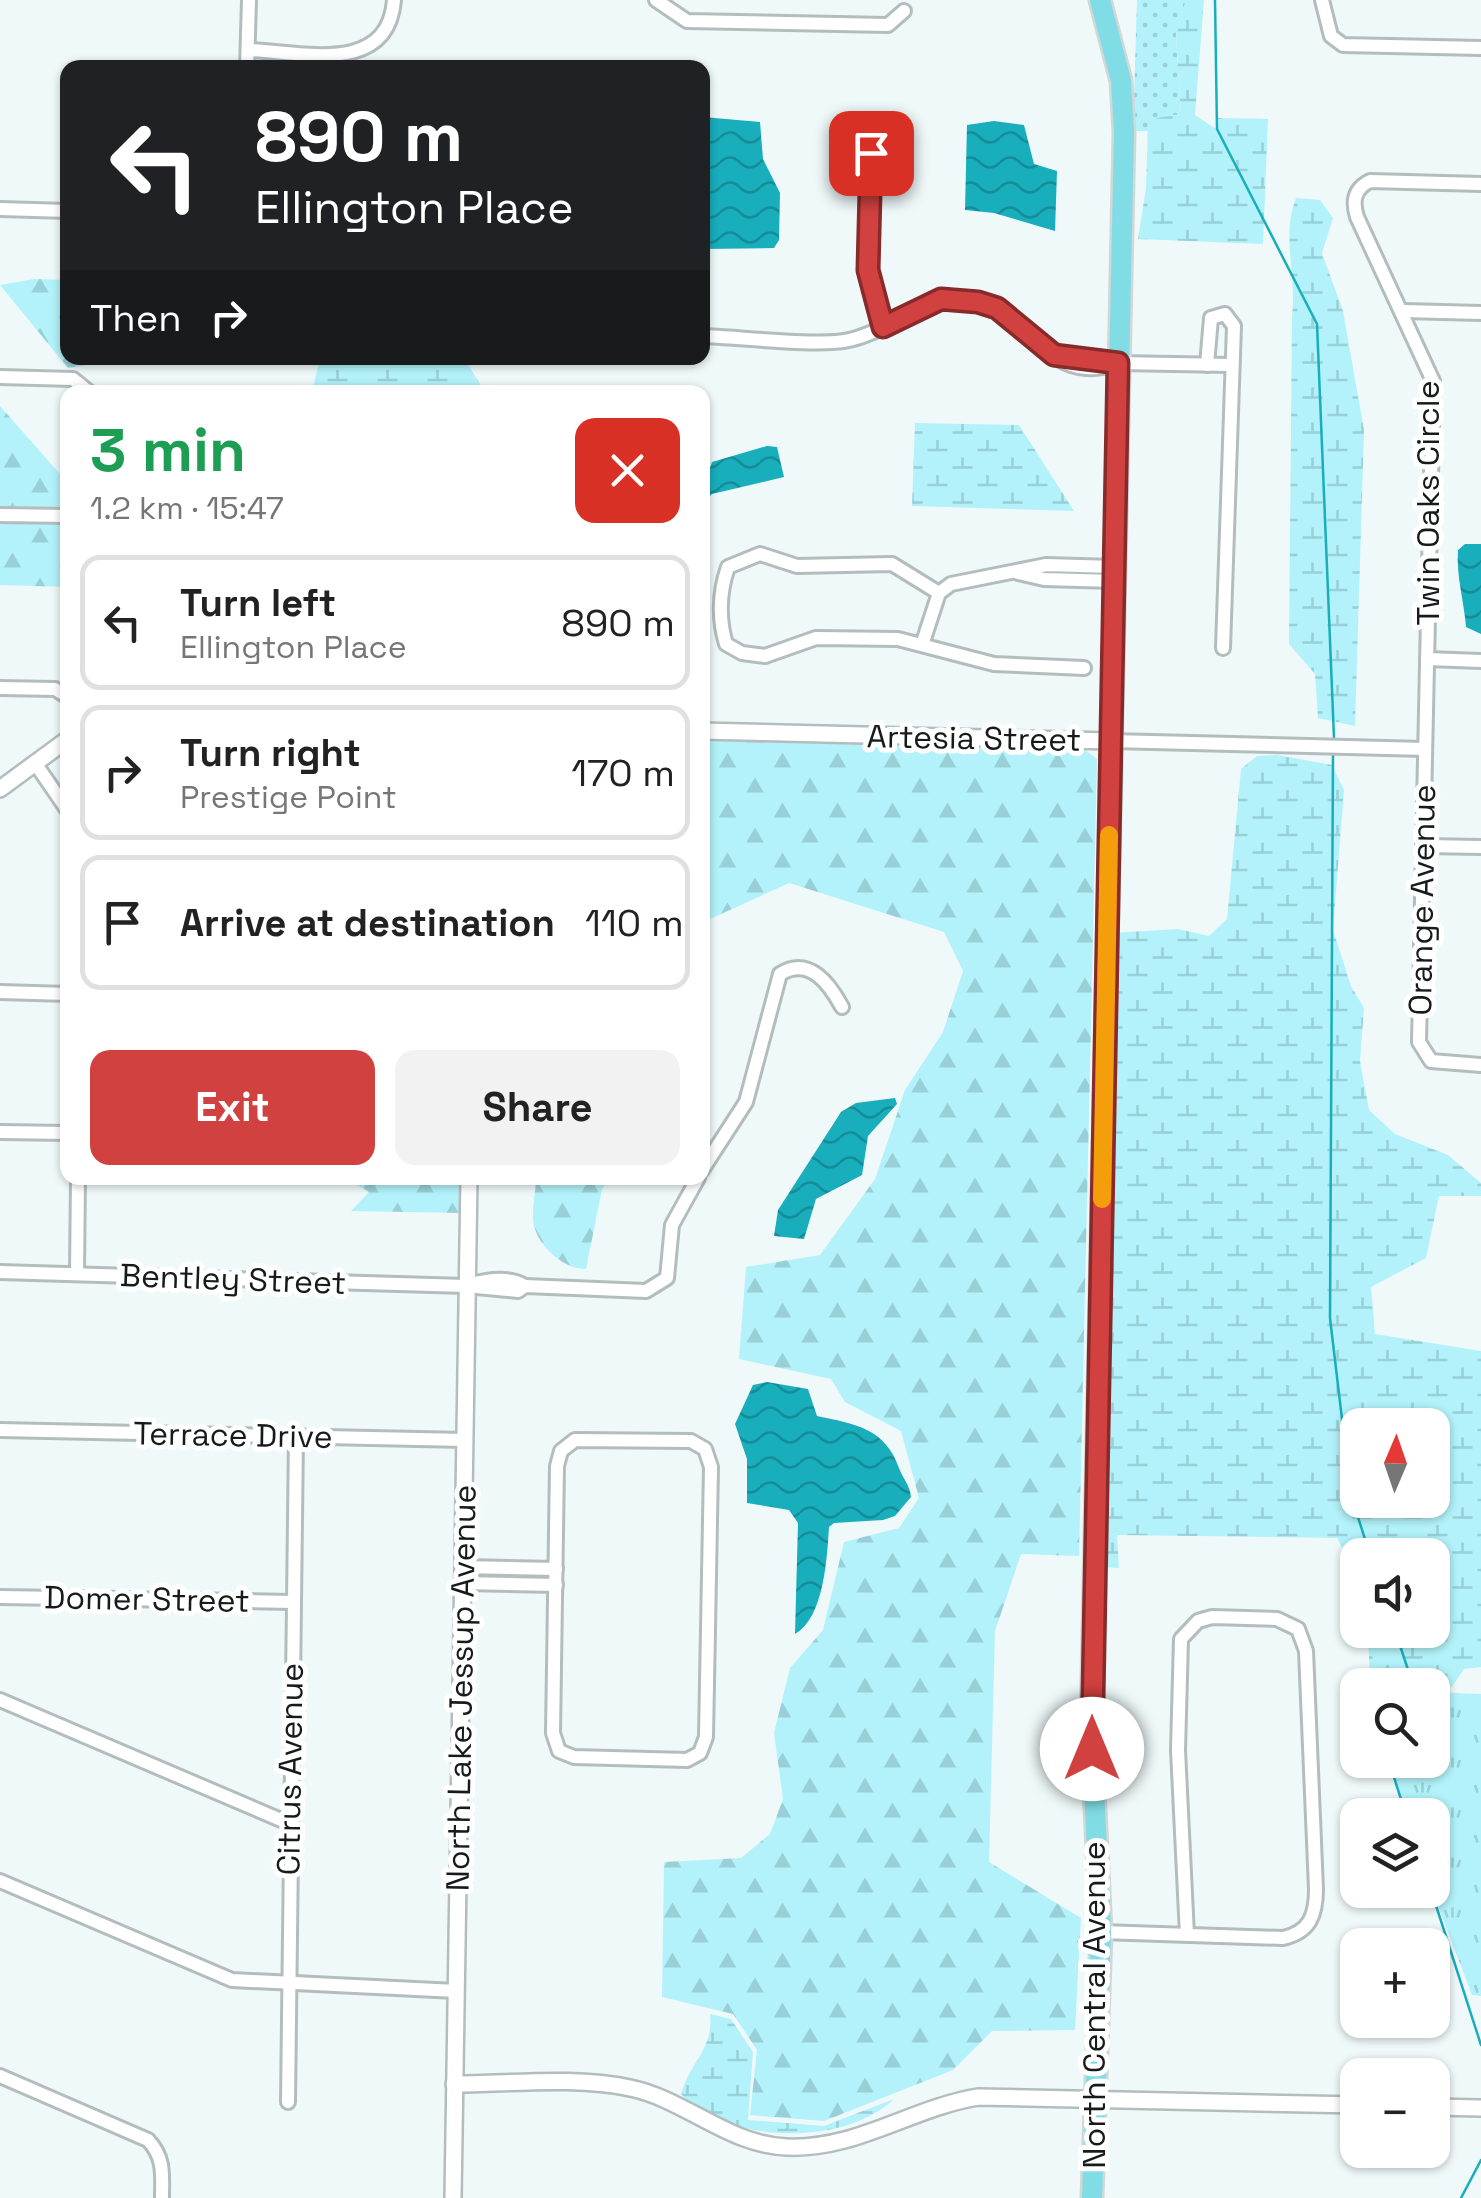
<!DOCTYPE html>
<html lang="en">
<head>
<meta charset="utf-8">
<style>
	:root { --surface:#fff; --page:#f2f2f2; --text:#222; --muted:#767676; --line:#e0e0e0; --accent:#d0413f }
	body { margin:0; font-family:"Space Grotesk",sans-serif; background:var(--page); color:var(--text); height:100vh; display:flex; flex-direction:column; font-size:38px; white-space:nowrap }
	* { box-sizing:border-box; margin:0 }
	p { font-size:32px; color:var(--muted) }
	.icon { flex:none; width:55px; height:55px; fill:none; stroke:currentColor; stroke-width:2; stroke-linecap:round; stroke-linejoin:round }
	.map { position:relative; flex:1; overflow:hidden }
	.drawer { position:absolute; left:60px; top:385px; width:650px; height:800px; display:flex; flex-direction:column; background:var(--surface); border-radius:20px; box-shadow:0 2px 8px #0004 }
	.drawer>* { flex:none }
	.banner { position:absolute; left:60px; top:60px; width:650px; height:305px; border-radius:20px; box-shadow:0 2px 8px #0004; background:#202124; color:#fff; overflow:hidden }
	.needle { width:65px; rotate:2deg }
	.fabs { position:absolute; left:1340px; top:1408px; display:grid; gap:20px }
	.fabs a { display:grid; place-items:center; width:110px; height:110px; border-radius:20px; background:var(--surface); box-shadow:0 2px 8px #0004; font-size:50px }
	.pin { position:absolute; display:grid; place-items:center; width:85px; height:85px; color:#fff; margin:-42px; border-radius:20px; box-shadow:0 5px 15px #0006 }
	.me { position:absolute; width:110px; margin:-55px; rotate:0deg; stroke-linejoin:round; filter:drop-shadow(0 0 8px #0008) }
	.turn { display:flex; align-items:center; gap:35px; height:210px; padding:0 30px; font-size:45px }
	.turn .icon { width:130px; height:130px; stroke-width:2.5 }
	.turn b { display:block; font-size:70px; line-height:85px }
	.then { display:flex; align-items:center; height:95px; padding:0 30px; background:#0003; gap:20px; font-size:38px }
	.round { display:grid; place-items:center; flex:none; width:105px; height:105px; border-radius:20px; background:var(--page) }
	.head { display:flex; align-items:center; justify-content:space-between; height:170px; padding:0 30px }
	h1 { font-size:60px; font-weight:700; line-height:75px; color:#1e9e55 }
	.cta { display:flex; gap:20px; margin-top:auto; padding:20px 30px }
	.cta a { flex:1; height:115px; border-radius:20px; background:var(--accent); color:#fff; font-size:40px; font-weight:700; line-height:115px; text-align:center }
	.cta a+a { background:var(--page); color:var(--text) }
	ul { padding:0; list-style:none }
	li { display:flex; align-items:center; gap:30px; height:135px; margin:0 20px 15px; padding:0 10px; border:5px solid var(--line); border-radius:20px }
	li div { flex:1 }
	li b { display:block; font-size:38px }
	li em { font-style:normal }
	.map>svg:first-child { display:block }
	.grass { fill:url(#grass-dots) }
	.forest { fill:url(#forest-firs) }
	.wetland { fill:url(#wetland-marsh); fill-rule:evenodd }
	.park { fill:url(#park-tufts) }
	.water { fill:url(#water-waves) }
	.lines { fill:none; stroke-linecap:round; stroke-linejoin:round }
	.stream { stroke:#18aebc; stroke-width:2.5 }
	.minor-casing { stroke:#b4bdbe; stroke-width:18 }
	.tertiary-casing { stroke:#b4bdbe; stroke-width:20 }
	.primary-casing { stroke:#d5d6d6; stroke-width:25 }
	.minor { stroke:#fff; stroke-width:12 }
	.tertiary { stroke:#fff; stroke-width:15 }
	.primary { stroke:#80dde6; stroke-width:20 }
	.route-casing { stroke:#872a29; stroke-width:25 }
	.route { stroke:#d0413f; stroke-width:18 }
	.slow { stroke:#f59e0b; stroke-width:18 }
	.labels { text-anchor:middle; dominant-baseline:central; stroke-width:10; stroke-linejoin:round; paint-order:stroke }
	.street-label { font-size:32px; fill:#171a1b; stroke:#fff }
</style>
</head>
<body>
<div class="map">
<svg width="1481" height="2198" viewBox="0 0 1481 2198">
	<defs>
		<pattern id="grass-dots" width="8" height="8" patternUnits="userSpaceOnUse" patternTransform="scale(2.5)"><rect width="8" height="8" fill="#b3f2fa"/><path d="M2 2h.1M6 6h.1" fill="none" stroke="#99cfd6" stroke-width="1.8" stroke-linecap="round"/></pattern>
		<pattern id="forest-firs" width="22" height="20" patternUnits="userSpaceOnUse" patternTransform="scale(2.5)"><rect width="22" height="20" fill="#b3f2fa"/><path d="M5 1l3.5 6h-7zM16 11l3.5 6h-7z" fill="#99cfd6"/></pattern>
		<pattern id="wetland-marsh" width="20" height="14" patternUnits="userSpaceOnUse" patternTransform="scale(2.5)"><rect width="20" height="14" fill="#b3f2fa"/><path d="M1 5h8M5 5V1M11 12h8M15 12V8" fill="none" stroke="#99cfd6"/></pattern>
		<pattern id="park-tufts" width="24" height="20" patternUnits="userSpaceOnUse" patternTransform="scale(2.5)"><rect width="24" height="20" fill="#b3f2fa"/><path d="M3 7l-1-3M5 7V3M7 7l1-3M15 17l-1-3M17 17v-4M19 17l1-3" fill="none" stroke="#99cfd6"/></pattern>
		<pattern id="water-waves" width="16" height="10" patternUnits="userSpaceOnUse" patternTransform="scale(2.5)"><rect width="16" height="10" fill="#18aebc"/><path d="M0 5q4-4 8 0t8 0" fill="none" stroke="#158d98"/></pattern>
	</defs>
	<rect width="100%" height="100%" fill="#eff9fa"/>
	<path class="grass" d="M 1137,0 L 1186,0 L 1176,35 L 1181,114 L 1157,118 L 1150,131 L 1133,131 Z"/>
	<g class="forest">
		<path d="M 34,279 L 67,280 L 68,358 L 131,358 L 68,368 L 0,285 Z"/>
		<path d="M 0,406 L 67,482 L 67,510 L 0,509 Z"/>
		<path d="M 0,521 L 67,522 L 67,587 L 0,585 Z"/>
		<path d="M 703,738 L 1084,749 L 1097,759 L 1079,1556 L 1021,1554 L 995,1631 L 989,1862 L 1081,1918 L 1075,2030 L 992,2031 L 953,2070 L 824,2121 L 750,2115 L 757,2050 L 733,2014 L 662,1997 L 664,1862 L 741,1858 L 770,1834 L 783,1799 L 774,1733 L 790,1668 L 823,1630 L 844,1542 L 899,1528 L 919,1498 L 901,1431 L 845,1402 L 831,1379 L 739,1359 L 746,1267 L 820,1255 L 875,1179 L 905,1090 L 943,1032 L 963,971 L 944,932 L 789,883 L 710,919 L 703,972 Z"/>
		<path d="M 345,1178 L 464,1178 L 463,1213 L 351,1211 L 369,1192 Z"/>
		<path d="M 536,1178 L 610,1178 L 602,1189 L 586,1269 C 564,1269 540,1248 534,1226 C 531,1212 536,1191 536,1178 Z"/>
	</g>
	<g class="wetland">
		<path d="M 1186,0 L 1204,0 L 1195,115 L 1216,129 L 1217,118 L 1268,119 L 1263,244 L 1138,239 L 1146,188 L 1148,124 L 1157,118 L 1181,114 L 1176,35 Z"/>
		<path d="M 1296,198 L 1320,200 L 1333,218 L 1322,253 L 1343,311 L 1364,430 L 1355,726 L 1318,718 L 1315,674 L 1289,644 L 1292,316 C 1297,274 1281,237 1296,198 Z"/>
		<path d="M 320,358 L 464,358 L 485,392 L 312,392 Z"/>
		<path d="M 915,423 L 1019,425 L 1074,511 L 912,506 Z"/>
		<path d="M 1277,755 L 1332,765 L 1344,790 L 1333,930 L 1351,986 L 1364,1008 L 1360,1061 L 1369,1110 L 1395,1134 L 1448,1155 L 1481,1183 L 1481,1196 L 1439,1196 L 1426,1258 L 1371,1287 L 1375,1334 L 1481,1351 L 1481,1667 L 1464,1669 L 1452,1687 L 1370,1685 L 1368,1630 L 1432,1630 L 1432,1555 L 1358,1555 L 1357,1576 L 1337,1538 L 1117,1535 L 1119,1568 L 1100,1567 L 1112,933 L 1178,929 L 1209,936 L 1227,919 L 1241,769 L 1257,756 ZM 1358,1425 L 1432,1425 L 1432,1500 L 1358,1500 Z"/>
		<path d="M 710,2014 L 731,2019 L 753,2052 L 748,2120 L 824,2126 L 894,2099 C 845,2146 729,2145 681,2094 C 690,2062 714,2049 710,2014 Z"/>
	</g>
	<path class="park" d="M 1433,1692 L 1481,1694 L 1481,1996 L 1472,1995 L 1432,1890 L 1432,1815 L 1406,1815 L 1392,1771 L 1394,1760 L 1432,1760 Z"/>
	<g class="water">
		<path d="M 703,117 L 760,122 L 763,159 L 780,193 L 779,240 L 774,248 L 703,249 Z"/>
		<path d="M 994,121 L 1024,125 L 1034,164 L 1057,171 L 1055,231 L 994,213 L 965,210 L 967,125 Z"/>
		<path d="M 767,446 L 777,447 L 784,477 L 712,494 L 705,501 L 703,520 L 703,487 L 712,462 Z"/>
		<path d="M 1465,544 L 1481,544 L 1481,634 L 1466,627 C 1464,601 1456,576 1458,550 Z"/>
		<path d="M 895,1098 L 897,1104 L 868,1136 L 862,1175 L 816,1199 L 804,1239 L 774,1236 L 778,1210 L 841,1112 L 856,1103 Z"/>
		<path d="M 767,1382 L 808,1389 L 817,1416 C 855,1424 885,1428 899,1468 C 903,1479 910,1485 911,1497 L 895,1516 L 883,1520 L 834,1523 L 829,1527 C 827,1558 824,1618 795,1634 L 798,1523 L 789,1510 L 747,1503 L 747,1459 L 735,1424 L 753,1385 Z"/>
	</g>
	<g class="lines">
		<g class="stream">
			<path d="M 1215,0 L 1217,129 L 1317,324 L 1334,738"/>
			<path d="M 1333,755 L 1330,1318 L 1351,1495 L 1370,1555"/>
			<path d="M 1395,1630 L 1413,1685"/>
			<path d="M 1397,1760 L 1392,1771 L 1406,1815"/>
			<path d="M 1431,1890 L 1481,2045"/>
			<path d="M 1461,2198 L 1481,2160"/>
		</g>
		<g class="minor-casing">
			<g id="minor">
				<path d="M 656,0 L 687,21 L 888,25 L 904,11"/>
				<path d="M 1322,0 L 1331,36 L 1343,45 L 1481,48"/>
				<path d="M 248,50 C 301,52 388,76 394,0"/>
				<path d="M 247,68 L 249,0"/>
				<path d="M 865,128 C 883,196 856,255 883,327"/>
				<path d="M 1481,184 L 1370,181 C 1354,189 1352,201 1357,217 L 1433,381 L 1419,1042 L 1431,1061 L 1481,1065"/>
				<path d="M 0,209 L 68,211"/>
				<path d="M 1403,311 L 1481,313"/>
				<path d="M 702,336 C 738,337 819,347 849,340 C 893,330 926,293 972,301 C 1035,311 1044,389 1118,363"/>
				<path d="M 1054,355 L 1118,363 L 1229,365"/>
				<path d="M 1207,365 L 1211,318 L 1225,314 L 1234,326 L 1223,648"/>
				<path d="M 0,377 L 73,379 L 89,392"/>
				<path d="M 0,515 L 68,516"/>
				<path d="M 1018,573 L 1044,579 L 1114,581"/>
				<path d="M 939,593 L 892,564 L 797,566 L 760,554 L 728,567 C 719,593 718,617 726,644 L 742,653 L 765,656 L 816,638 L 898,639 L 994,664 L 1084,668"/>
				<path d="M 923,642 L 939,593 L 951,584 L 1046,565 L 1114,567"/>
				<path d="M 1427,659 L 1481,661"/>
				<path d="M 0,688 L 55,689 L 68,697"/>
				<path d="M 1111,741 L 1425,749"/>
				<path d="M 35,763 L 68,811"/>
				<path d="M 1424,846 L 1481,847"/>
				<path d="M 0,992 L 68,994"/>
				<path d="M 0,1132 L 68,1133"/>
				<path d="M 702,1170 L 746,1102 L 780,974 C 809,956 829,983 842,1007"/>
				<path d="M 0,1272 L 466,1286 L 518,1291 L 525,1286 L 646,1291 L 667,1278 L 672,1225 L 698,1178"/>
				<path d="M 77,1274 L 78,1178"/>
				<path d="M 468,1285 C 485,1280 509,1276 525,1286"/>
				<path d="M 0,1430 L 465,1440"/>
				<path d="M 575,1440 L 691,1441 L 705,1449 L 711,1467 L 706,1737 L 700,1753 L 687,1760 L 574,1757 L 559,1751 L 553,1733 L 557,1466 L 561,1451 Z"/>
				<path d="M 464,1567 L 556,1569"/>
				<path d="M 463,1583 L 556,1585"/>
				<path d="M 0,1597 L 293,1602"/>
				<path d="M 0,1700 L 288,1823"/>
				<path d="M 0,1881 L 232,1980 L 456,1991"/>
				<path d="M 1101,1932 L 1283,1938 C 1310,1932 1316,1915 1316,1889 L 1306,1651 L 1298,1629 L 1277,1619 L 1212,1617 L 1198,1621 L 1181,1639 L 1178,1750 L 1187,1935"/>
				<path d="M 0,2076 L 148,2140 C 165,2158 162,2175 162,2198"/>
				<path d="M 288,2102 L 296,1436"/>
			</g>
		</g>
		<g class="tertiary-casing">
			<g id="tertiary">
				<path d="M 702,731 L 1111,741"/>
				<path d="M 0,789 L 68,739"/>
				<path d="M 454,2084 C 510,2084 575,2076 630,2088 C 685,2099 728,2145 787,2147 C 856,2150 911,2108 978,2097 L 1358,2105"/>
				<path d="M 1432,2107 L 1481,2108"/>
				<path d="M 453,2198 L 469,1178"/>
			</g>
		</g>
		<g class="primary-casing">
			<path id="primary" d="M 1092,2198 L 1101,1932 L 1091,1727 L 1124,132 L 1121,81 L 1100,0"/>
		</g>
		<use href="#minor" class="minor"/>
		<use href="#tertiary" class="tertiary"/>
		<use href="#primary" class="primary"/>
	</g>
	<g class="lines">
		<g class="route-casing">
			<path id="route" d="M 871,153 L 868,270 L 883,327 L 941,299 L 978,302 L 997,308 L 1054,355 L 1118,363 L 1092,1749"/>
		</g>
		<use href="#route" class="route"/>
		<path class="slow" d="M 1102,1199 L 1109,835"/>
	</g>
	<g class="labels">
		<g class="street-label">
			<text transform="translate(1428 503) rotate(-90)">Twin Oaks Circle</text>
			<text transform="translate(974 738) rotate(1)">Artesia Street</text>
			<text transform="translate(1422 900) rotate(-89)">Orange Avenue</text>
			<text transform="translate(233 1279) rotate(2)">Bentley Street</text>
			<text transform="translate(233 1435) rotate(1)">Terrace Drive</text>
			<text transform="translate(147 1599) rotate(1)">Domer Street</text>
			<text transform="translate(461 1688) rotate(-89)">North Lake Jessup Avenue</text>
			<text transform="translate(290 1769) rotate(-89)">Citrus Avenue</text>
			<text transform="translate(1094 2005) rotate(-90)">North Central Avenue</text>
		</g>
	</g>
</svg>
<div class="fabs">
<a><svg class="needle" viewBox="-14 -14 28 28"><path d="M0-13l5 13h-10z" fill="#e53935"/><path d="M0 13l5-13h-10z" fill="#767676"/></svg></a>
<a><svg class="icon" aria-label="sound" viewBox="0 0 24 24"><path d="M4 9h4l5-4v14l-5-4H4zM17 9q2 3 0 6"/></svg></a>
<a><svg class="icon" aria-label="search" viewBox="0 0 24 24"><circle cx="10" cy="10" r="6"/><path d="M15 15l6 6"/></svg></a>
<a><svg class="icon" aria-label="layers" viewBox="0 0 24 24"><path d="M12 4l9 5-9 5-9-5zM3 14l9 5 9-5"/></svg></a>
<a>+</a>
<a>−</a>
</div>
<div class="pin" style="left:871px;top:153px;background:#d93025"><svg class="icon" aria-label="arrive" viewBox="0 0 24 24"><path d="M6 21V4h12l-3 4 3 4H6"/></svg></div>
<svg class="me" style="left:1092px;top:1749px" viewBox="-20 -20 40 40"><circle r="19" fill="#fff"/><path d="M0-13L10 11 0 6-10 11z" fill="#d0413f"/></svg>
<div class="banner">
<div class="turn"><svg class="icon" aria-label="left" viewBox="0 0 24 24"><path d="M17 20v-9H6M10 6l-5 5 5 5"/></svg><div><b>890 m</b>Ellington Place</div></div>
<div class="then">Then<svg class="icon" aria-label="right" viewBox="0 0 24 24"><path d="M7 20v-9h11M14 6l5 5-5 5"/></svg></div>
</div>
<section class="drawer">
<div class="head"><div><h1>3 min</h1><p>1.2 km · 15:47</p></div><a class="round" style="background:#d93025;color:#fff"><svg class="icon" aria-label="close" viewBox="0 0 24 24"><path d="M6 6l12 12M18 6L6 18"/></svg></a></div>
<ul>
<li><svg class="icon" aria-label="left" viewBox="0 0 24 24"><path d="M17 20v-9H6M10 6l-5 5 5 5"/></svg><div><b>Turn left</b><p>Ellington Place</p></div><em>890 m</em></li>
<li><svg class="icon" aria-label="right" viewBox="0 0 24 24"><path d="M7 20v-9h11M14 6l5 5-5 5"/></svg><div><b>Turn right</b><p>Prestige Point</p></div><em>170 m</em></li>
<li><svg class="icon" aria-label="arrive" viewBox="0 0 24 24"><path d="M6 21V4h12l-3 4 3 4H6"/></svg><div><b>Arrive at destination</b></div><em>110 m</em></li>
</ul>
<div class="cta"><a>Exit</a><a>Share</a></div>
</section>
</div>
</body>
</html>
